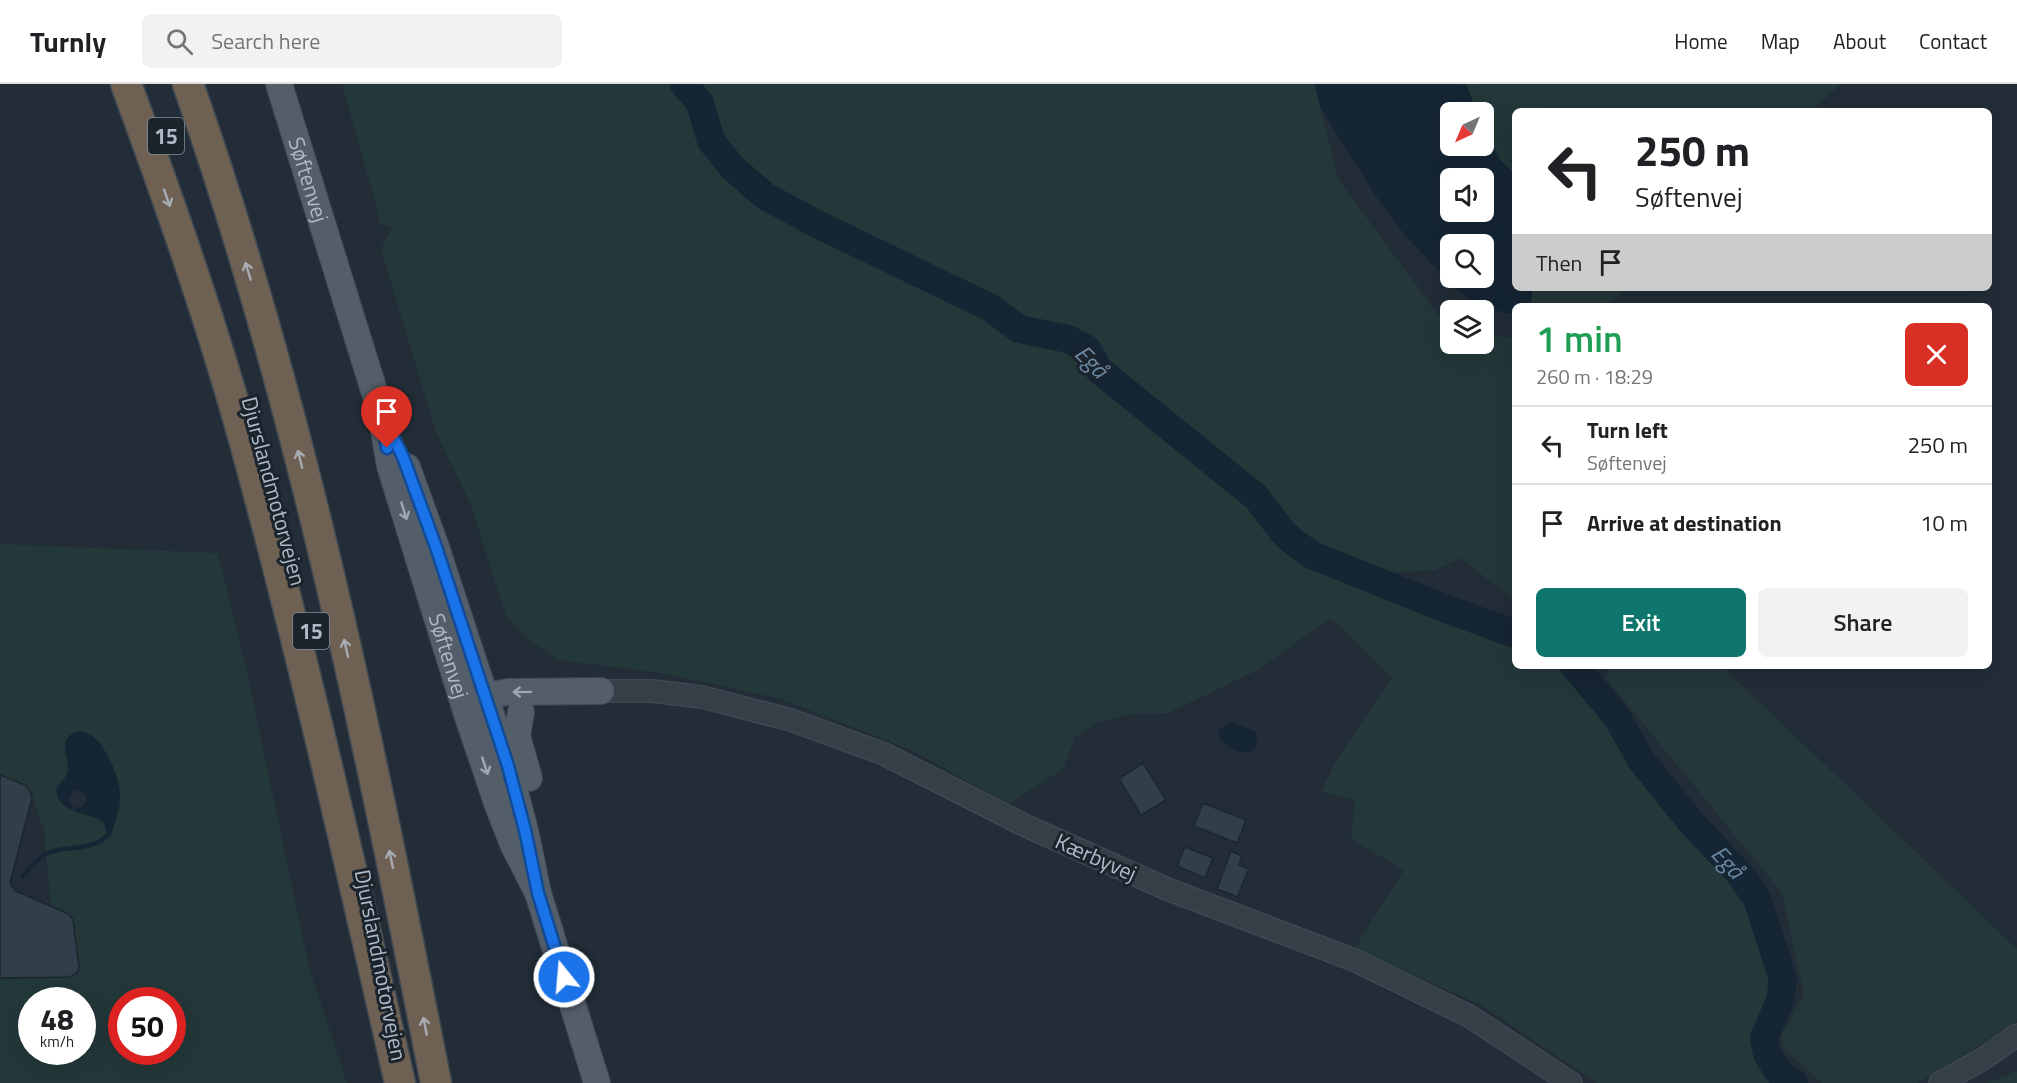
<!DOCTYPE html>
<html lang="en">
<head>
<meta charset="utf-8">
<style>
	:root { --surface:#fff; --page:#f2f2f2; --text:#202124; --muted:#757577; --line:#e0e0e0; --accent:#0f766e }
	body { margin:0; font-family:"Titillium Web",sans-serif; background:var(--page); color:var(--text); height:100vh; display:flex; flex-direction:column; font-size:22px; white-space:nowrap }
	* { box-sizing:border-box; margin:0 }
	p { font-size:20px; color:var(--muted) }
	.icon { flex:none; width:33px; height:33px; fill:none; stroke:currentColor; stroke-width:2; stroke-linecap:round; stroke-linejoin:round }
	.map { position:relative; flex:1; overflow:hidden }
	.drawer { position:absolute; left:1512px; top:219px; width:480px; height:366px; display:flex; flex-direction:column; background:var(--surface); border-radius:9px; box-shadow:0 6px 24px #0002 }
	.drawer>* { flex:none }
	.hud { position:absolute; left:1512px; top:24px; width:480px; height:183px; border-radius:9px; box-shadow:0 6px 24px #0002; background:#fff; color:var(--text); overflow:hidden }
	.needle { width:39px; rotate:224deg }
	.tools { position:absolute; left:1440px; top:18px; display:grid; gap:12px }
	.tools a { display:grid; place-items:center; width:54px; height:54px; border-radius:9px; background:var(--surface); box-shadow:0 6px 24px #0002; font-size:30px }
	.speed { position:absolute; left:18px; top:903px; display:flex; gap:12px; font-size:30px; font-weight:700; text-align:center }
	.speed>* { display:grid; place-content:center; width:78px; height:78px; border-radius:50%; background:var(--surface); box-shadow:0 6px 24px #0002; line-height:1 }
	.speed small { font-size:15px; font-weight:400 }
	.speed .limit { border:9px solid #d22; background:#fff; color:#111 }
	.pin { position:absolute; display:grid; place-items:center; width:51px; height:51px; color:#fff; margin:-62px -26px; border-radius:50% 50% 50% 0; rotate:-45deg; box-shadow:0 0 6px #0007 }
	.pin .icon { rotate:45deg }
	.me { position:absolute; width:66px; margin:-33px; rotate:343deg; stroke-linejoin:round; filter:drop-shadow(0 0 4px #0008) }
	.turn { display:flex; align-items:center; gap:21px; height:126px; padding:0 24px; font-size:27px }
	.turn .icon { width:78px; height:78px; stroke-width:2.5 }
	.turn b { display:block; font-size:42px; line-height:51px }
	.then { display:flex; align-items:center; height:57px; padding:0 24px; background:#0003; gap:12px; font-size:22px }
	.round { display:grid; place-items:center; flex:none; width:63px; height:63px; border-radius:9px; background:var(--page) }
	.head { display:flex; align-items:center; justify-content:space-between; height:102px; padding:0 24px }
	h1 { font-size:36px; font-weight:600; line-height:45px; color:#1e9e55 }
	.button { display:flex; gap:12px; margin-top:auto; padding:12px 24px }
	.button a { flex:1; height:69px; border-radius:9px; background:var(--accent); color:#fff; font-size:24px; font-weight:600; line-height:69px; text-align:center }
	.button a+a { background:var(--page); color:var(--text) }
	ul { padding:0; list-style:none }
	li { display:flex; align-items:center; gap:18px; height:78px; padding:0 24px; border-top:2px solid var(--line) }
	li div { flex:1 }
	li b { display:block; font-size:22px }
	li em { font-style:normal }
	header { display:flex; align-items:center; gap:36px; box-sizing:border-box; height:84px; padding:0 30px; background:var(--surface); border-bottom:2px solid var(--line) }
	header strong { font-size:28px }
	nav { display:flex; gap:33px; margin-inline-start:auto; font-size:21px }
	.search { width:420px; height:54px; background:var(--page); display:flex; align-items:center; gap:15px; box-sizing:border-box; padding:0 21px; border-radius:9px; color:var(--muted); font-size:22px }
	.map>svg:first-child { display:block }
	.green { fill:#243839; fill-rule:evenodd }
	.water { fill:#162534; fill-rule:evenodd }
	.pier { fill:#222d37 }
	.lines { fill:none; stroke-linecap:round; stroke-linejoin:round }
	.stream { stroke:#162534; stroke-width:4.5 }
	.river { stroke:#162534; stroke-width:28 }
	.building { fill:#313f4b; stroke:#1d262f; stroke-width:1.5 }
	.minor-casing { stroke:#3e4851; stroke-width:24 }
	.major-casing { stroke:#3e4851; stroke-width:28 }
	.highway-casing { stroke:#404a53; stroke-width:33 }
	.minor { stroke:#353f48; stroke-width:21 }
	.major { stroke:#535e68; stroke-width:26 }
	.highway { stroke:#6e6052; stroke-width:30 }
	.oneway { stroke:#a6acb3 }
	.oneway2 { stroke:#9da8b2 }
	.route-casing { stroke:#114b97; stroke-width:15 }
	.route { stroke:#1a73e8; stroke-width:10 }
	.labels { text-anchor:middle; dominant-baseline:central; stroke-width:6; stroke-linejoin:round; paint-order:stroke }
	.shield { fill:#1b242d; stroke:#838d97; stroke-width:1.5 }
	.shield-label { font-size:21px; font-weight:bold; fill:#b0bac4 }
	.street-label { font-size:22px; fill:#b0bac4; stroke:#1b242d }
	.water-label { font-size:24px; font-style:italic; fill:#6a88a2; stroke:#1b242d }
</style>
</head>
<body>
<header>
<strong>Turnly</strong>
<div class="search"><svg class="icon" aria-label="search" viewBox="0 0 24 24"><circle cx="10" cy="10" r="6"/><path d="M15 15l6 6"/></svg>Search here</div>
<nav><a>Home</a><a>Map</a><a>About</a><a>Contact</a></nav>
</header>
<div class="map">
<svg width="2017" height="999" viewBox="0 0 2017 999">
	<rect width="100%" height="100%" fill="#222d37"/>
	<g class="green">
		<path d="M 342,0 L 1315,0 L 1338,95 L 1450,247 L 1450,260 L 1484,260 L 1484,250 L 1515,254 L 1515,517 L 1461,474 L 1435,486 L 1383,489 L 1376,502 L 1515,557 L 1515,582 L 1566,582 L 1610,633 L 1634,677 L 1744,808 L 1769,889 L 1766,922 L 1756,956 L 1779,999 L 1597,999 L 1481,921 L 1355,864 L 1404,786 L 1351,755 L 1355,716 L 1321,708 L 1336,677 L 1392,594 L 1331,534 L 1256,587 L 1168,629 L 1131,630 L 1096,639 L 1075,653 L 1063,685 L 1009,720 L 911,666 L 781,615 L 662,589 L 558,576 L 527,555 L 506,532 L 471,421 L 436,348 L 381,165 L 392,143 L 380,141 L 377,124 ZM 713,60 L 733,84 L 755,102 L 719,79 Z"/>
		<path d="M 1466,0 L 1840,0 L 1812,27 L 1515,27 L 1515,91 C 1511,85 1506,82 1501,77 C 1489,64 1484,46 1484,28 L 1477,28 Z"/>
		<path d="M 1532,204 L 1626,204 L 1608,222 L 1529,222 L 1531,220 Z"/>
		<path d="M 0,460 L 218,469 L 249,597 L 309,884 L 347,999 L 0,999 L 0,894 L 70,893 L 77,889 L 79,883 L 73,836 L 69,830 L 51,822 L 44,746 L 30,707 L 25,701 L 0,691 ZM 32,916 L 82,916 L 82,968 L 32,968 ZM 122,916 L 172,916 L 172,968 L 122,968 Z"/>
		<path d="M 1609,582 L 1722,582 L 2017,865 L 2017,936 L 1976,964 L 1917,999 L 1822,999 L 1783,964 L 1781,953 L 1804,910 L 1782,809 L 1606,594 Z"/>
		<path d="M 2017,987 L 2017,999 L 1987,999 Z"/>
	</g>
	<g class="water">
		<path d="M 1315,0 L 1466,0 L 1477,28 L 1450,28 L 1450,62 L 1484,62 L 1484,45 L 1500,76 L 1515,91 L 1515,204 L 1532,204 L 1531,220 L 1529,222 L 1515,222 L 1515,230 L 1477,224 L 1407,154 L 1375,111 L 1320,23 ZM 1450,94 L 1484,94 L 1484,128 L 1450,128 ZM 1450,160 L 1484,160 L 1484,194 L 1450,194 Z"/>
		<path d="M 1229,638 L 1252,646 L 1257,650 L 1256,665 L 1251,669 C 1237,668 1221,663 1218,647 Z"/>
		<path d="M 78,647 C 102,647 118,689 120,709 C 121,723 115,738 111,751 L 106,749 L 104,739 L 100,736 C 84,728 57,728 56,705 C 59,700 65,696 67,689 C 72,673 53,657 78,647 Z"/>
	</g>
	<path class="pier" d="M 80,706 L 86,712 L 86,718 L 82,722 L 76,724 L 74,727 L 71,727 L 73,723 L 69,717 L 70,711 L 74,707 Z"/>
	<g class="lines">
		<g class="stream">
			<path d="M 42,772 C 63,759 90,770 109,750"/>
			<path d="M 32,781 L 39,775"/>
			<path d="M 23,792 L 29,784"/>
		</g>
		<g class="river">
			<path d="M 684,0 L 700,19 L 711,57 L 733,84 L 765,112 L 815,139 L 991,224 L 1019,245 L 1068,255 L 1087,265 L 1099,286 L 1256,413 L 1283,448 L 1295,459 L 1312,471 L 1444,524 L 1515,550"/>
			<path id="s1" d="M 1574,582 L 1617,633 L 1641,676 L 1690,737 L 1738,788 L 1757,815 L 1783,895 L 1781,914 L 1764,954 L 1767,970 L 1780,990 L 1794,999"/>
		</g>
	</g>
	<g class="building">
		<path d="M 1143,679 L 1166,716 L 1141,731 L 1119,695 Z"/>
		<path d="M 0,691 L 25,701 L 30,707 L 32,714 L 10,799 L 15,807 L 69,830 L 73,836 L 79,883 L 77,889 L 70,893 L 0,894 Z"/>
		<path d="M 1203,719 L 1246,736 L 1237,759 L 1194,742 Z"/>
		<path d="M 1185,763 L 1213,774 L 1205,794 L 1177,782 Z"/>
		<path d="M 1231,767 L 1242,772 L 1239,781 L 1249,785 L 1237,813 L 1217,805 Z"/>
	</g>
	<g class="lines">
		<g class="minor-casing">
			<g id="minor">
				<path d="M 601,607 L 652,607 L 702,613 L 791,636 L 884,670 L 1026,742 L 1167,805 L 1354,876 L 1469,932 L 1571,999"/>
				<path d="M 1940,999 L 1983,975 L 2017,951"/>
			</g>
		</g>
		<g class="major-casing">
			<g id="major">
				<path id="s2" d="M 279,0 L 381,329 L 390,382 L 466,627 L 497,719 L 513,760 L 538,809"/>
				<path d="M 407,383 L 436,463 L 508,682 L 525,746 L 538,809 L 597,999"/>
				<path d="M 471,623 L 485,612 L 508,608 L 601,607"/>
				<path d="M 521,628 L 517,652 L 529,694"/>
			</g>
		</g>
		<g class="highway-casing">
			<g id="highway">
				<path d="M 126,0 C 174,130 220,262 255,396 C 309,596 354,798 400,999"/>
				<path d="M 188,0 C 302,324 370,663 436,999"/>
			</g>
		</g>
		<use href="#minor" class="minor"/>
		<use href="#major" class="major"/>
		<use href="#highway" class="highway"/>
	</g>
	<defs><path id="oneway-shaft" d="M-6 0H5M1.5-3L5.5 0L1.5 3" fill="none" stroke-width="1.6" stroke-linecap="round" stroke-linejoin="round" transform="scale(1.5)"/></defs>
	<g class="oneway">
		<use href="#oneway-shaft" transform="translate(167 114) rotate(71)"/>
		<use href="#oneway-shaft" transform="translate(248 187) rotate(-107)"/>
		<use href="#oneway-shaft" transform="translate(300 375) rotate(-104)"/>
		<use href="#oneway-shaft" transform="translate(346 564) rotate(-103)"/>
		<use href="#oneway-shaft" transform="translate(391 775) rotate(-102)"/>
		<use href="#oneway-shaft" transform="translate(425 942) rotate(-101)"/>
	</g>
	<g class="oneway2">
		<use href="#oneway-shaft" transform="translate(404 427) rotate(73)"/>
		<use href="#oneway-shaft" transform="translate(522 608) rotate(179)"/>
		<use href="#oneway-shaft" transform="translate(485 682) rotate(72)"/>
	</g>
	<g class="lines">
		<g class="route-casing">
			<path id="route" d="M 387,364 L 381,329 L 403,373 L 436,463 L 508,682 L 525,746 L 538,809 L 564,893"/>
		</g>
		<use href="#route" class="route"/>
	</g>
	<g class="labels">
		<g class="shield">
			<rect x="148" y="34" width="36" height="36" rx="4.5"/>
			<rect x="293" y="529" width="36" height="36" rx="4.5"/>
		</g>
		<g class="shield-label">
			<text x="166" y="52">15</text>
			<text x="311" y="547">15</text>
		</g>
		<g class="street-label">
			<text stroke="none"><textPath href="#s2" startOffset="100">Søftenvej</textPath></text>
			<text transform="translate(274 407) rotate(75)">Djurslandmotorvejen</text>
			<text stroke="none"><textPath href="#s2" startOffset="597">Søftenvej</textPath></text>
			<text transform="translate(1096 773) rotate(24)">Kærbyvej</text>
			<text transform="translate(381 881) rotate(79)">Djurslandmotorvejen</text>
		</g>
		<g class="water-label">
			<text transform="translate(1092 277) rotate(45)">Egå</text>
			<text stroke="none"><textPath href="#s1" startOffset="250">Egå</textPath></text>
		</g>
	</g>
</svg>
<div class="tools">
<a><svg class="needle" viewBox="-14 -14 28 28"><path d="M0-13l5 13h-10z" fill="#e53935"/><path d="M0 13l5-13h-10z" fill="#757577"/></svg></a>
<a><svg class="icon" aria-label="sound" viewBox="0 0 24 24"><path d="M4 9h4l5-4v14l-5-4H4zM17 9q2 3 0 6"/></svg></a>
<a><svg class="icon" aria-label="search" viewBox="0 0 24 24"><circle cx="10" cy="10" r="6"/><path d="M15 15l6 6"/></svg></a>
<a><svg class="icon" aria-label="layers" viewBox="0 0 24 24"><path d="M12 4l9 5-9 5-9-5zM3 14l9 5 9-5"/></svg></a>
</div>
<div class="speed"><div>48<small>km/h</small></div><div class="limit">50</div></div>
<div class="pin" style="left:387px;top:364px;background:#d93025"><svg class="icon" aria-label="arrive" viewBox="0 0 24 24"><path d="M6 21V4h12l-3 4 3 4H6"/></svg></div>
<svg class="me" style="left:564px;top:893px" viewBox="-20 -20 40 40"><circle r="17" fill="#1a73e8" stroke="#fff" stroke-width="3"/><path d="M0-11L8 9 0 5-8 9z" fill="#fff"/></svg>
<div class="hud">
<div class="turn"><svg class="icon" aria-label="left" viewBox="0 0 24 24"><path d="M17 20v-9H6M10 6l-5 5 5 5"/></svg><div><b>250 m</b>Søftenvej</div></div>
<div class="then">Then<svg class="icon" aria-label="arrive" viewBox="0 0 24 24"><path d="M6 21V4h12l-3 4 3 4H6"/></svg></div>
</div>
<section class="drawer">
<div class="head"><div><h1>1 min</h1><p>260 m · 18:29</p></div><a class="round" style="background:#d93025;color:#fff"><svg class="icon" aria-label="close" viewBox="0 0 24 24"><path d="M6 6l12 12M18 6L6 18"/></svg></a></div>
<ul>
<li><svg class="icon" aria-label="left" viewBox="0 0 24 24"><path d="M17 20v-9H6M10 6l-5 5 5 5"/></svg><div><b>Turn left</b><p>Søftenvej</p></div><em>250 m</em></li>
<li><svg class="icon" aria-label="arrive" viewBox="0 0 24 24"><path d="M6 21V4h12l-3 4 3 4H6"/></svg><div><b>Arrive at destination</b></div><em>10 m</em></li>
</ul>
<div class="button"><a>Exit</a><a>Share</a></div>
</section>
</div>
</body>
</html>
